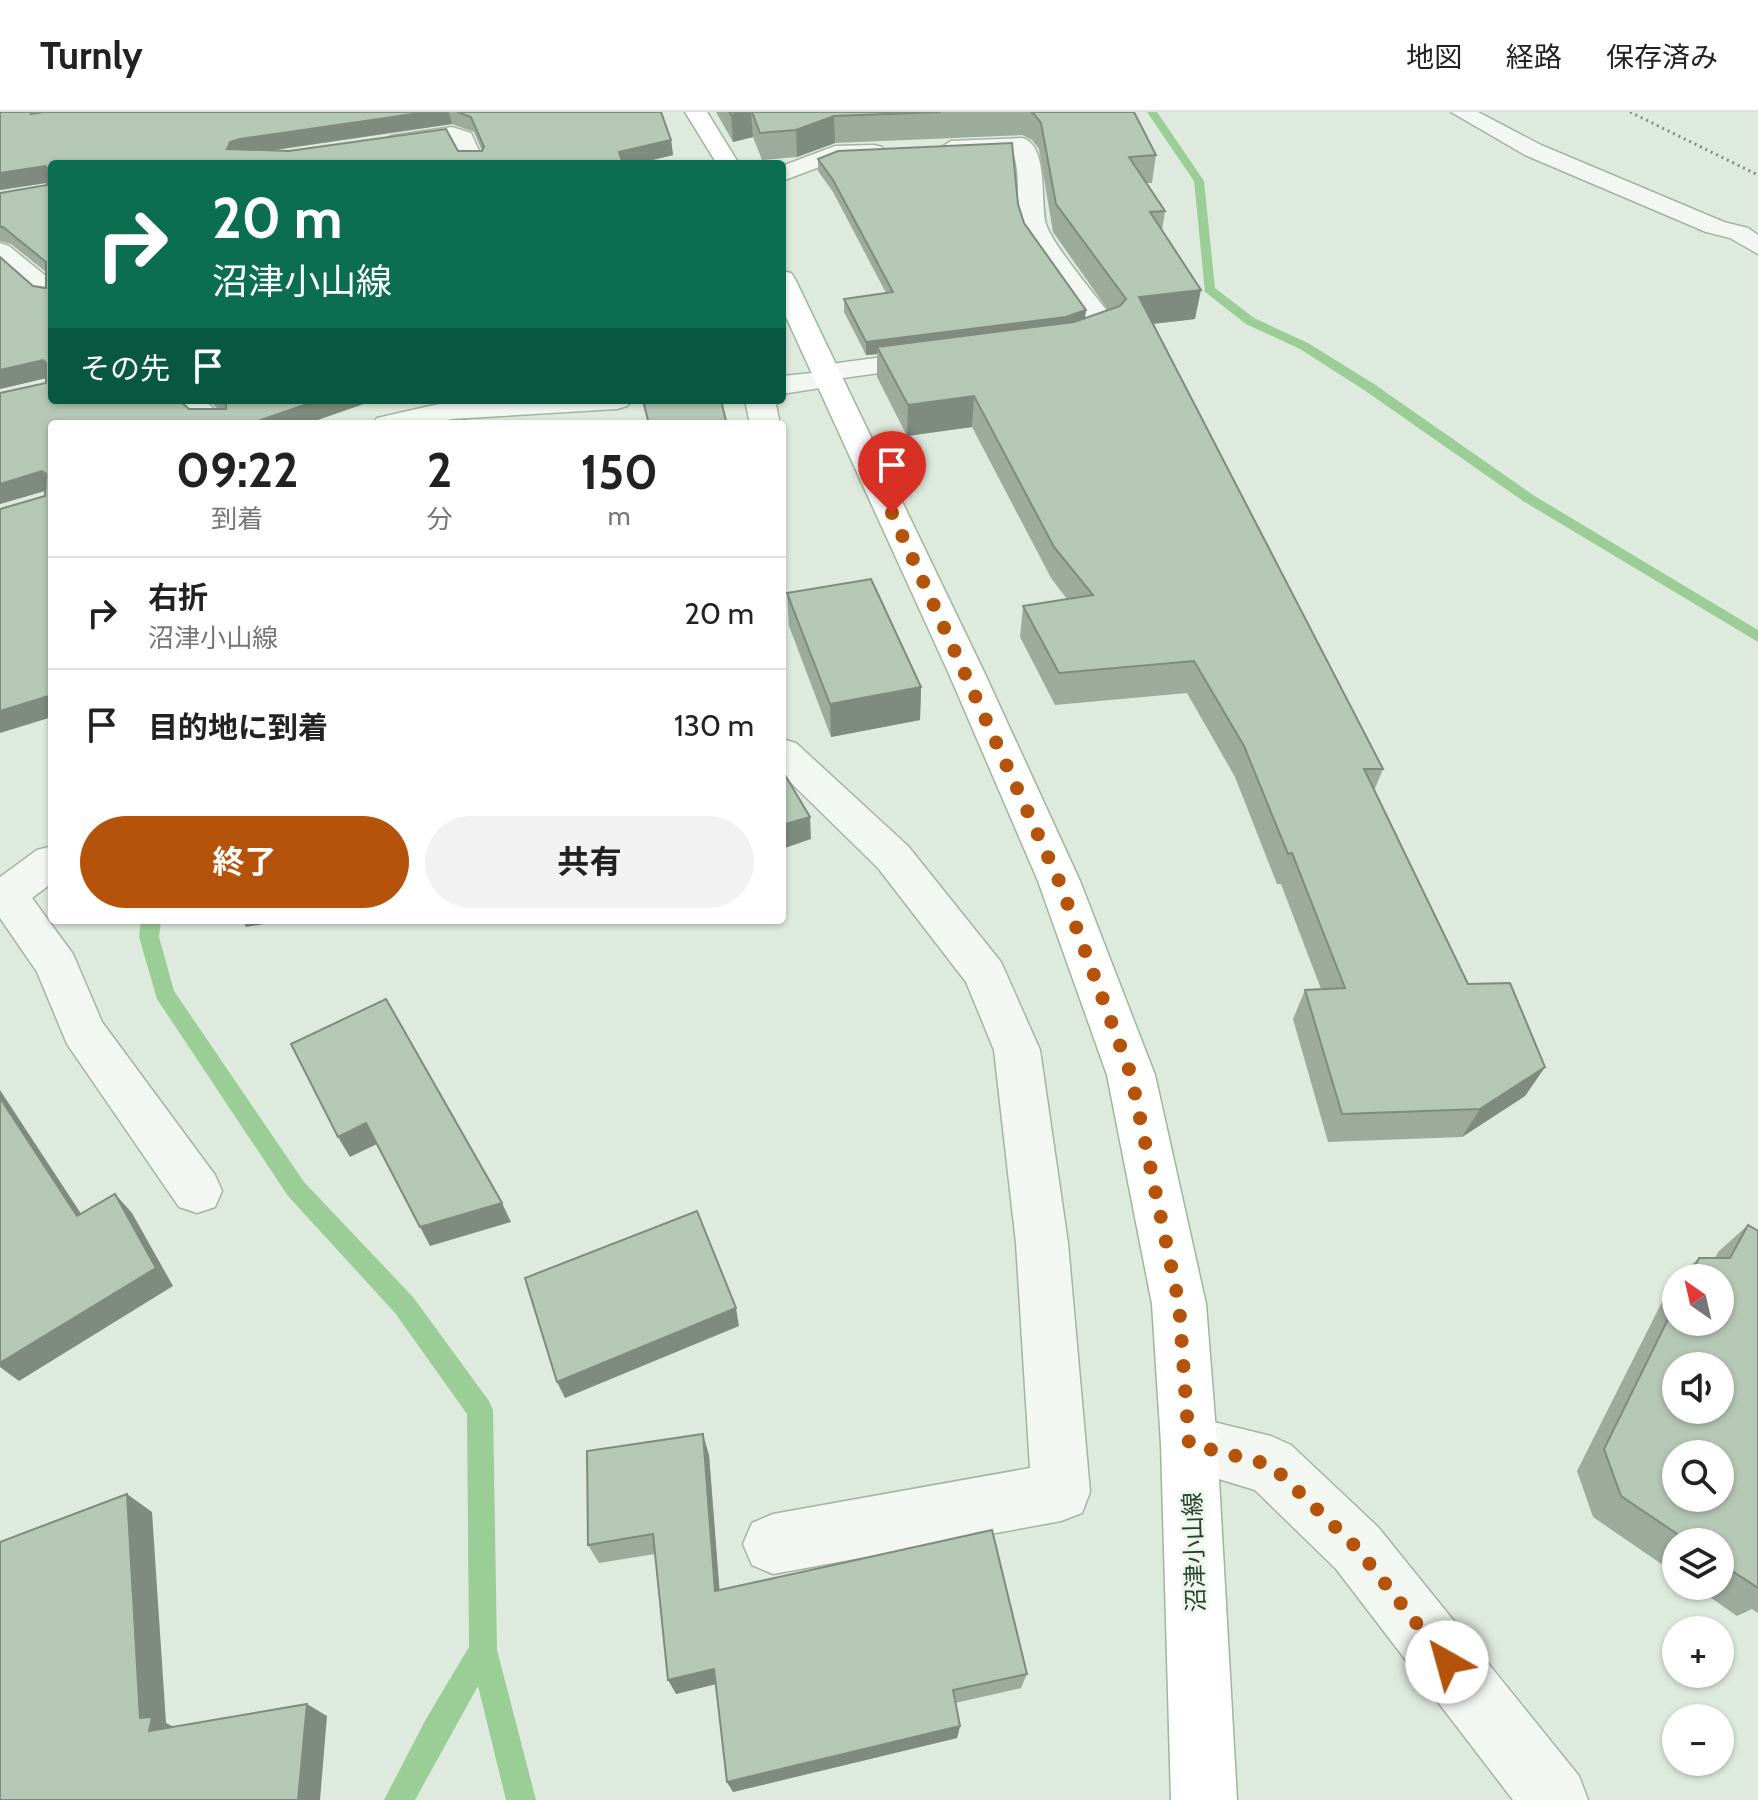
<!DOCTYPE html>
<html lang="ja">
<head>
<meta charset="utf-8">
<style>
	:root { --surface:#fff; --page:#f2f2f2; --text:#222; --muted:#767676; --line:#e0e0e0; --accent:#b45309 }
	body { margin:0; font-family:Cabin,"Noto Sans JP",sans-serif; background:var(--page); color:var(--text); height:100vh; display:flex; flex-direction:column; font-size:30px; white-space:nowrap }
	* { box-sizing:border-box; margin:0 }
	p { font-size:26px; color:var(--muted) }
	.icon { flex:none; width:44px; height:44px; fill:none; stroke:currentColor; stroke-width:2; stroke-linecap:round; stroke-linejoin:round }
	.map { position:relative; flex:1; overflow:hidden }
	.sheet { position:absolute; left:48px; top:308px; width:738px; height:504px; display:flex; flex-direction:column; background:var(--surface); border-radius:8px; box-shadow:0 2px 6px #0004 }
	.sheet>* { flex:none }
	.hud { position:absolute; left:48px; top:48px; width:738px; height:244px; border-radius:8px; box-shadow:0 2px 6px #0004; background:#0b6e4f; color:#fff; overflow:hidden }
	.needle { width:52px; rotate:326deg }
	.controls { position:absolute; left:1662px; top:1152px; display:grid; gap:16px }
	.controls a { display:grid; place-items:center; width:72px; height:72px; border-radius:50%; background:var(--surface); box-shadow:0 2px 6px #0004; font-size:40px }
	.pin { position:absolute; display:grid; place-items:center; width:68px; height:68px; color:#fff; margin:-82px -34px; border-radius:50% 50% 50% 0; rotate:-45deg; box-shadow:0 0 8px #0007 }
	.pin .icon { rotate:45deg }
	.me { position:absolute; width:88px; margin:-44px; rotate:322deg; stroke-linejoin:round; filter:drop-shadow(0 0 6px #0008) }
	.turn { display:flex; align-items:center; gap:28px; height:168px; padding:0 32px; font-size:36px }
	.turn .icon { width:104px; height:104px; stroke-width:2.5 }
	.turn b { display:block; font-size:56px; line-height:68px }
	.then { display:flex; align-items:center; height:76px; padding:0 32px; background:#0003; gap:16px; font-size:30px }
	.eta { display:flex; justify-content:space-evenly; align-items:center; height:136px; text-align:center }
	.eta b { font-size:48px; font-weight:700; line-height:56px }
	.primary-button { display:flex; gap:16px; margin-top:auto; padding:16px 32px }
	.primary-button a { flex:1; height:92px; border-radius:48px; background:var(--accent); color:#fff; font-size:32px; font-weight:700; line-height:92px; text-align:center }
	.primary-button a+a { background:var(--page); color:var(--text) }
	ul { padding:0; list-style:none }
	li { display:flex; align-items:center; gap:24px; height:112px; padding:0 32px; border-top:2px solid var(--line) }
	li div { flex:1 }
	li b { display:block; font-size:30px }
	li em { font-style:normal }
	header { display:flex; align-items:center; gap:48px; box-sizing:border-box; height:112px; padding:0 40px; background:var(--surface); border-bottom:2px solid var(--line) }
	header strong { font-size:38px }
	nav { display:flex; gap:44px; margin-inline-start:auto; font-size:28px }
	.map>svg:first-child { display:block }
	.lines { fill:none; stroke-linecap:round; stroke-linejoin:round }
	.stream { fill:#9bcd96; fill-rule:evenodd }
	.minor-casing { stroke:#a4b4a3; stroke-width:3 }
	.major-casing { stroke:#9db69d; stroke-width:3 }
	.minor { fill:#f2f7f2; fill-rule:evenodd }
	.major { fill:#fff; fill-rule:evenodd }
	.rail { stroke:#769577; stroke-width:3; stroke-dasharray:2 4; stroke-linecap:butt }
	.wall { fill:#9cab9c; fill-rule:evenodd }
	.shaded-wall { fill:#7f8b7f }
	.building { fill:#b5c7b5; stroke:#7f8b7f; stroke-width:2; fill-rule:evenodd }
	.route { stroke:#b45309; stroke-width:14; stroke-dasharray:0 25.2 }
	.labels { text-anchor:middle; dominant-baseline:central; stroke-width:6; stroke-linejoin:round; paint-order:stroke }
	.street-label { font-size:24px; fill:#264227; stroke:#eef7ee }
</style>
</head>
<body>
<header>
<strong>Turnly</strong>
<nav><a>地図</a><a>経路</a><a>保存済み</a></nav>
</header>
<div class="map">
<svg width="1758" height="1688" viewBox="0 0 1758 1688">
	<rect width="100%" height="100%" fill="#dfeade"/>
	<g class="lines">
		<g class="stream">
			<path d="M 1147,0 L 1157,0 L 1204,69 L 1215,176 L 1254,206 L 1308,231 L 1374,272 L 1533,383 L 1758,518 L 1758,530 L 1523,389 L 1364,278 L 1300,237 L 1246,212 L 1205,180 L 1194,69 Z"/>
			<path d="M 468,288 L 482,288 L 465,312 L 451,312 Z"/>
			<path d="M 141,808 L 161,808 L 159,825 L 174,879 L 304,1070 L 413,1185 L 489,1289 L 493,1298 L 497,1538 L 536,1688 L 506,1688 L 478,1574 L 415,1688 L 384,1688 L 426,1607 L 469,1535 L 467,1302 L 395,1201 L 288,1084 L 157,887 L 139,825 Z"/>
		</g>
		<g class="minor-casing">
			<g id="minor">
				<path d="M 1451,0 L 1478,0 L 1541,33 L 1724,110 L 1748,116 L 1758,123 L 1758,142 L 1730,126 L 1706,120 L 1525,43 Z"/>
				<path d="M 452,15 L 471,21 L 485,52 L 463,52 L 450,29 L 391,38 L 380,31 L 391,24 Z"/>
				<path d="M 1022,26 C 1049,33 1040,89 1046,112 C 1052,133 1103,192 1119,215 L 1115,221 L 1063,238 L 1053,236 L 1049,230 L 1053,224 L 1089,212 C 1074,190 1028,134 1022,113 C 1014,87 1022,66 1013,40 L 951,43 L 940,36 L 951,29 Z"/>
				<path d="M 874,33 L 882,35 L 885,40 L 882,45 L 838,48 L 782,69 L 782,54 L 835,34 Z"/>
				<path d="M 0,131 L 9,134 L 52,169 L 52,190 L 43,188 L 0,152 Z"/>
				<path d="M 935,238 L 945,240 L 949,246 L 945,252 L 843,266 L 839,273 L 782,282 L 782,264 L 812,261 L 816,254 Z"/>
				<path d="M 171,288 L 204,288 L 231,312 L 198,312 Z"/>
				<path d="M 632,288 L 627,294 L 617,297 L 452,307 L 429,312 L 373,312 L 377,306 L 452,289 Z"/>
				<path d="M 745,288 L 775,288 L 780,312 L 750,312 Z"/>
				<path d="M 782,627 L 796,631 L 908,734 L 1001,850 L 1040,938 L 1068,1131 L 1090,1380 L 1082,1401 L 1061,1409 L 773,1462 L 752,1453 L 743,1432 L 752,1411 L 773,1402 L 1030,1356 L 1016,1131 L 994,938 L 966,870 L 878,756 L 782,662 Z"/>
				<path d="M 52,734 L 52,771 L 32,786 L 73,842 L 102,910 L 215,1063 L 222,1079 L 215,1095 L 197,1101 L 179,1095 L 67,932 L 37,860 L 0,806 L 0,765 L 37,738 Z"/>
				<path d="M 1189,1304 L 1271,1324 L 1291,1333 L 1378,1415 L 1579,1664 L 1588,1688 L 1513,1688 L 1336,1457 L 1255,1378 L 1169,1352 L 1161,1332 L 1169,1312 Z"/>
			</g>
		</g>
		<g class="major-casing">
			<g id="major">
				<path d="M 685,0 L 707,0 L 739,52 L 717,52 Z"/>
				<path d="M 782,159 L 791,161 L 795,167 L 985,562 L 1080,769 L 1155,963 L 1206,1192 L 1217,1332 L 1237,1688 L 1171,1688 L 1161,1332 L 1152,1192 L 1107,963 L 1038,769 L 949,562 L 782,196 Z"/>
			</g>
		</g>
		<use href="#minor" class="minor"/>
		<use href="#major" class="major"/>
		<path class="rail" d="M 1630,0 L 1758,63"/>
	</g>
	<g class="wall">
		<path d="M 0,0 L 661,0 L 671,28 L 673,43 L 636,52 L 52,52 L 52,288 L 189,297 L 218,297 L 209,288 L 375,288 L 306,312 L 52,312 L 52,605 L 45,379 L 0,392 L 0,281 L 46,271 L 46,266 L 0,277 L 33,174 L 46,176 L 46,160 L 11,132 L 0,129 L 0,81 L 47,73 L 47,71 L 0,78 ZM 452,12 L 474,20 L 482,39 L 269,39 Z"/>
		<path d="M 716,0 L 1134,0 L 1156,43 L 1152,71 L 1146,71 L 1165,99 L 1162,119 L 1195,207 L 1153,212 L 1383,657 L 1374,679 L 1468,872 L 1545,955 L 1525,984 L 1462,1025 L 1328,1030 L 1293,907 L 1305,878 L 1321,877 L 1281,772 L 1277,772 L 1235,665 L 1187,581 L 1055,593 L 1020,525 L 1023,494 L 1067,487 L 1051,466 L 972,315 L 907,324 L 877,265 L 877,242 L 866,243 L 844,200 L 844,187 L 886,181 L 833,80 L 818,59 L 818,47 L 1018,92 L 1024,111 L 1086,198 L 1085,207 L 1108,198 L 1053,120 L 1039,37 L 1032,28 L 1022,23 L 835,31 L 797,45 L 762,48 L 753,25 L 733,30 Z"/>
		<path d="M 642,288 L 721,288 L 726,312 L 648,312 Z"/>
		<path d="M 787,481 L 921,575 L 920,608 L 831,625 L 789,514 Z"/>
		<path d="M 1748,1113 L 1758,1119 L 1758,1501 L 1752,1497 L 1737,1504 L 1694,1474 L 1720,1474 L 1720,1430 L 1676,1430 L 1676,1462 L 1593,1405 L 1577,1359 L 1671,1172 L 1676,1167 L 1676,1210 L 1720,1166 L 1677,1166 L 1699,1146 L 1715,1146 L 1718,1140 Z"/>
		<path d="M 709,1343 L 719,1478 L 1027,1562 L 1021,1576 L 955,1591 L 960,1614 L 957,1626 L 733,1680 L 727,1670 L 716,1572 L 676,1582 L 655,1442 L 599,1451 L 588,1433 Z"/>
	</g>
	<g class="shaded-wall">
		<path d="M 427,0 L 449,0 L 452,12 L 245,42 L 227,37 L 230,30 L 240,27 Z"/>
		<path d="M 745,0 L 751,0 L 753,25 L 733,30 L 731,3 Z"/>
		<path d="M 834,4 L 835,31 L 797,45 L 796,18 Z"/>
		<path d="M 671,28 L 673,43 L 636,52 L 621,52 L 619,40 Z"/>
		<path d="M 45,54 L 52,70 L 0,78 L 0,61 Z"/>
		<path d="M 1201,178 L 1195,207 L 1134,214 L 1139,185 Z"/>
		<path d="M 1086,198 L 1084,211 L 877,235 L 877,242 L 866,243 L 866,230 Z"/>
		<path d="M 43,248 L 51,265 L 0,277 L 0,258 Z"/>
		<path d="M 974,284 L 972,315 L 907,324 L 908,293 Z"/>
		<path d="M 319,288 L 375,288 L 306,312 L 249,312 Z"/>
		<path d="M 42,359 L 51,377 L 0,392 L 0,372 Z"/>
		<path d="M 921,575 L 920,608 L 831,625 L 830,592 Z"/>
		<path d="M 52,583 L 52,605 L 0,621 L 0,599 Z"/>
		<path d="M 810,705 L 811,727 L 782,737 L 782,713 Z"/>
		<path d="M 242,808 L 289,808 L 246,815 Z"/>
		<path d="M 1545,955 L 1525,984 L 1462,1025 L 1480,997 Z"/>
		<path d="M 0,978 L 95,1123 L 77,1104 L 0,986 Z"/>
		<path d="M 366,1011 L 377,1032 L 350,1045 L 338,1025 Z"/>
		<path d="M 115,1082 L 132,1101 L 173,1174 L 19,1269 L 0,1255 L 0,1251 Z"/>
		<path d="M 502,1091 L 511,1110 L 430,1134 L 420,1115 Z"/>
		<path d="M 736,1196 L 739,1214 L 565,1286 L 557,1270 Z"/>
		<path d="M 703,1322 L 709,1343 L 721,1496 L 715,1479 Z"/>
		<path d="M 127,1382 L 152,1400 L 166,1611 L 178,1617 L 149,1619 L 140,1606 Z"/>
		<path d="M 714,1557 L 720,1571 L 676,1582 L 668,1568 Z"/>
		<path d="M 307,1592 L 327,1604 L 320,1688 L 298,1688 Z"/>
		<path d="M 960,1614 L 957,1626 L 733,1680 L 727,1670 Z"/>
	</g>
	<g class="building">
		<path d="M 0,0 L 32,0 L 31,2 L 44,0 L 427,0 L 240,27 L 230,30 L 227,37 L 289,39 L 446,17 L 458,39 L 482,39 L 484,35 L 471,5 L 457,0 L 661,0 L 671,28 L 619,40 L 623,52 L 52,52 L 52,288 L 179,288 L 189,297 L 226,297 L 226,292 L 221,288 L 319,288 L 249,312 L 52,312 L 52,583 L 0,599 L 0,397 L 45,384 L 46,362 L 42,359 L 0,372 L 0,281 L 46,271 L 46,251 L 43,248 L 0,258 L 0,145 L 33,174 L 46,176 L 46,150 L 3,115 L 0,115 L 0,81 L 47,73 L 48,57 L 45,54 L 0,61 Z"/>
		<path d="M 729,0 L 745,0 L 731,3 Z"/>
		<path d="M 752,0 L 941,0 L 834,4 L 796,18 L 760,21 Z"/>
		<path d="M 1031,0 L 1134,0 L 1156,43 L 1129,45 L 1165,99 L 1150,100 L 1201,178 L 1139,185 L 1383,657 L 1364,657 L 1468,872 L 1510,871 L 1545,955 L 1480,997 L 1342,1002 L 1305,878 L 1345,876 L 1292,741 L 1288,742 L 1244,634 L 1194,549 L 1059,561 L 1023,494 L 1093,483 L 1054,435 L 974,284 L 908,293 L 877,235 L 1074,210 L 1120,194 L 1126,187 L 1056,92 L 1041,11 L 1034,2 Z"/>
		<path d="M 1012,31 L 1018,92 L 1024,111 L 1086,198 L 1066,205 L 866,230 L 844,187 L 893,180 L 833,68 L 818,47 L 838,39 Z"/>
		<path d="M 643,288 L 721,288 L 726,309 L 698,312 L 649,312 Z"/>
		<path d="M 871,467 L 921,575 L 830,592 L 787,481 Z"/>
		<path d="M 782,658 L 810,705 L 782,713 Z"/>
		<path d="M 386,887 L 502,1091 L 420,1115 L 366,1011 L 338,1025 L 291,932 Z"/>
		<path d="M 0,986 L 77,1104 L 115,1082 L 156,1156 L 0,1251 Z"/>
		<path d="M 697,1099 L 736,1196 L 557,1270 L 525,1166 Z"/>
		<path d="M 1748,1113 L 1758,1119 L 1758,1476 L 1720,1451 L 1720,1430 L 1689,1430 L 1621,1384 L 1604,1337 L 1676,1191 L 1676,1210 L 1720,1210 L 1720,1166 L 1689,1166 L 1699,1146 L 1730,1146 ZM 1676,1254 L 1720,1254 L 1720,1298 L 1676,1298 ZM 1676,1342 L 1720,1342 L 1720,1386 L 1676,1386 Z"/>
		<path d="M 703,1322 L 715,1479 L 992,1418 L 1027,1562 L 953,1578 L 960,1614 L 727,1670 L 714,1557 L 668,1568 L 653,1422 L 588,1433 L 587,1339 Z"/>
		<path d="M 127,1382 L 140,1606 L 152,1605 L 149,1619 L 307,1592 L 298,1688 L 0,1688 L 0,1430 Z"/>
	</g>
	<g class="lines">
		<path class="route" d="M 892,401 L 1059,769 L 1131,963 L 1179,1192 L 1189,1332 L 1271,1353 L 1357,1436 L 1447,1550"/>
	</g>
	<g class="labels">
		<g class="street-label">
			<text transform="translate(1194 1440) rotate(-92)">沼津小山線</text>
		</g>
	</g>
</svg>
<div class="controls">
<a><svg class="needle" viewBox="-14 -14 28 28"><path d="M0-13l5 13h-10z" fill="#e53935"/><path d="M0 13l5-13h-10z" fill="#767676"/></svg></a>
<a><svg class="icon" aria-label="sound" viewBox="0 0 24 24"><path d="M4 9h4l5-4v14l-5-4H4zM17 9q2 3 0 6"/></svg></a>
<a><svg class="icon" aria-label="search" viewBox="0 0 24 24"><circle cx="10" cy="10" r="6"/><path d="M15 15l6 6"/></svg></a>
<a><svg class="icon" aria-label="layers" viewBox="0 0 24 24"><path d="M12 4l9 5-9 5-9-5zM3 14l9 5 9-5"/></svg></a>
<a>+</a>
<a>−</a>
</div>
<div class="pin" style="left:892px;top:401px;background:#d93025"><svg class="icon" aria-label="arrive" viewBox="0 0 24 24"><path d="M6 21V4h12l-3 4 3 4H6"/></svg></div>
<svg class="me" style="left:1447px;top:1550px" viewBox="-20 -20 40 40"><circle r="19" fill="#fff"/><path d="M0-13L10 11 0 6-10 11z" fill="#b45309"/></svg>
<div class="hud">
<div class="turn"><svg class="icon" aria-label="right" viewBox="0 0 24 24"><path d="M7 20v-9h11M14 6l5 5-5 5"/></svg><div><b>20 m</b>沼津小山線</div></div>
<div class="then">その先<svg class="icon" aria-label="arrive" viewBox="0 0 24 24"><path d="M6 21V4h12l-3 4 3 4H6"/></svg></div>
</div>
<section class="sheet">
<div class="eta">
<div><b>09:22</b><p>到着</p></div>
<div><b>2</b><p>分</p></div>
<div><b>150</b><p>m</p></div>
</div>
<ul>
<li><svg class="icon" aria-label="right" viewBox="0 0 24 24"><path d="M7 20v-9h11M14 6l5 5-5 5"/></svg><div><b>右折</b><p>沼津小山線</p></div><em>20 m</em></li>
<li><svg class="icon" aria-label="arrive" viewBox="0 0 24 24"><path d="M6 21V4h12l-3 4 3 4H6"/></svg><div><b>目的地に到着</b></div><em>130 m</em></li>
</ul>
<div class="primary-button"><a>終了</a><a>共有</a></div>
</section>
</div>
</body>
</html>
